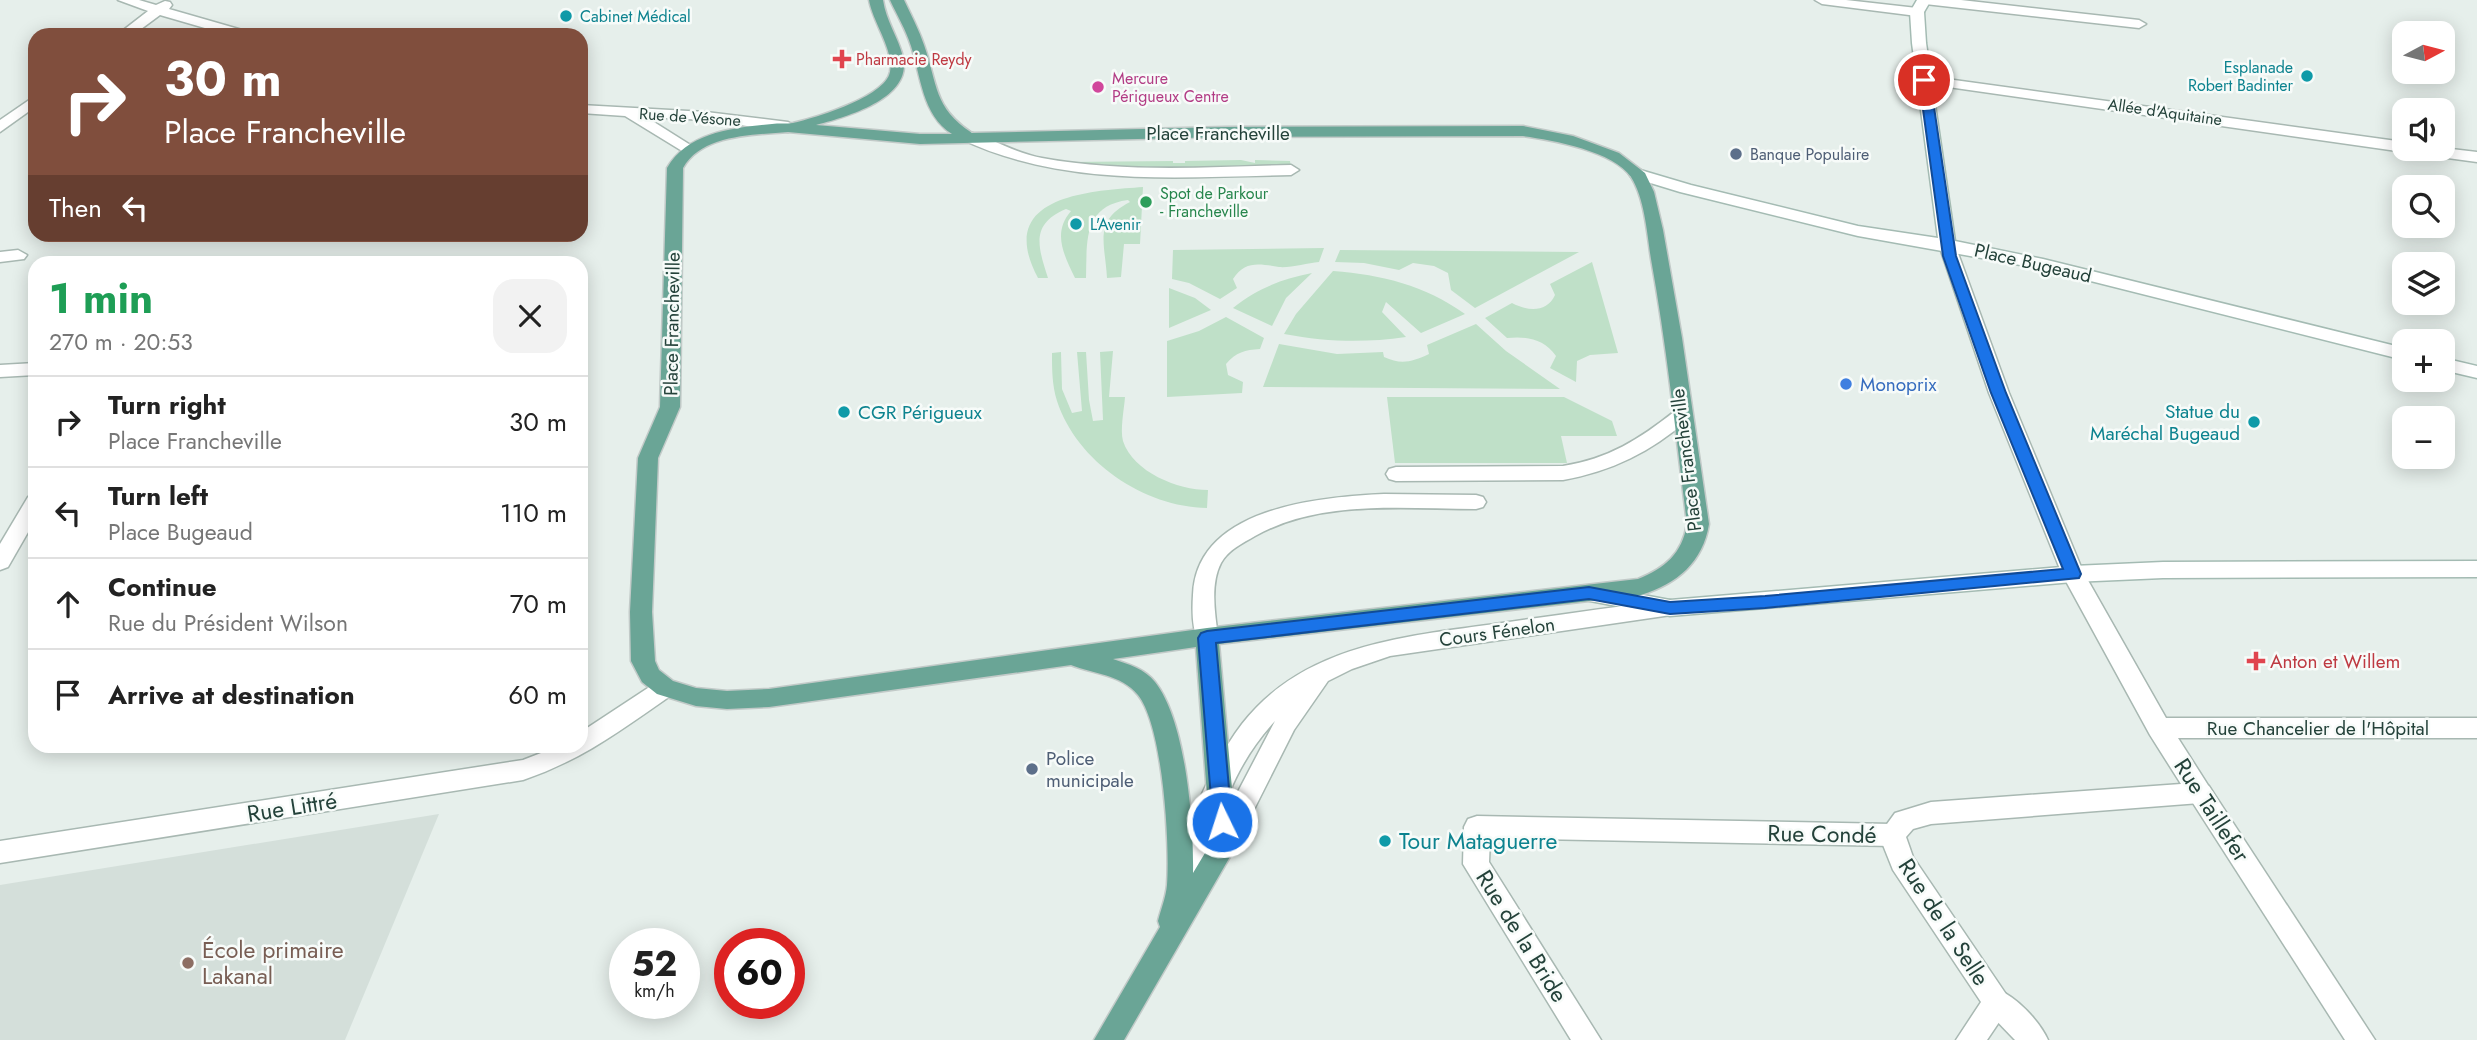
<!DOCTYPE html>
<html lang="en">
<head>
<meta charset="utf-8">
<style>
	:root { --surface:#fff; --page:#f2f2f2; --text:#222; --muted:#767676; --line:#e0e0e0 }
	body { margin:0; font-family:Jost,sans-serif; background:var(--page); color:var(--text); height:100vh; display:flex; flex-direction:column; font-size:26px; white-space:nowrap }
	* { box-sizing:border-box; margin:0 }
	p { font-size:23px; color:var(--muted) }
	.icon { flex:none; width:38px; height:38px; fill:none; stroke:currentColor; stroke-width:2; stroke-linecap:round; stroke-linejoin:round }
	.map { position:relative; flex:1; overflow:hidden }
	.drawer { position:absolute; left:28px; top:256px; width:560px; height:497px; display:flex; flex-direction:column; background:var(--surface); border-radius:21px; box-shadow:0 4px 18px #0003 }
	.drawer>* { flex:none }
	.banner { position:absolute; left:28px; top:28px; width:560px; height:214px; border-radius:21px; box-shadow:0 4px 18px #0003; background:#804e3d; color:#fff; overflow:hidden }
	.needle { width:46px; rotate:83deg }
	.controls { position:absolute; left:2392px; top:21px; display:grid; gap:14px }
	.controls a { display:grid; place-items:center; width:63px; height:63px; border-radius:14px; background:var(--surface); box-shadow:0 4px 18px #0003; font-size:35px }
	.speed { position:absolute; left:609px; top:928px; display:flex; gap:14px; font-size:35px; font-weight:700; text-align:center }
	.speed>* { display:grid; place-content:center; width:91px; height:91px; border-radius:50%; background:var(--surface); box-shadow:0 4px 18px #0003; line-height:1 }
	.speed small { font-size:18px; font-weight:400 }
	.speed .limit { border:10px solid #d22; background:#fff; color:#111 }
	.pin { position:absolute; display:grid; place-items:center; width:60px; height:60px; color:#fff; margin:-30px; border:4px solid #fff; border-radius:50%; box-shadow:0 2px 7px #0007 }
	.me { position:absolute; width:77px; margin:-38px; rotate:356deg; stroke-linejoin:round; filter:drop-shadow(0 0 5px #0008) }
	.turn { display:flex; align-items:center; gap:24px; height:147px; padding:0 21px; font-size:32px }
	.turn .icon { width:91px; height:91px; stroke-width:2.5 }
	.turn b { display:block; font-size:49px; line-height:60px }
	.then { display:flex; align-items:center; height:66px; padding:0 21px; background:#0003; gap:14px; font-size:26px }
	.round { display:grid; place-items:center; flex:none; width:74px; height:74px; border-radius:21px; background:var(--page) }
	.headline { display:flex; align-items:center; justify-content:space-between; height:119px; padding:0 21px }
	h1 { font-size:42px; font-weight:700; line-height:52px; color:#1e9e55 }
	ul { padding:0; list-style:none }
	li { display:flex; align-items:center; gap:21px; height:91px; padding:0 21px; border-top:2px solid var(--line) }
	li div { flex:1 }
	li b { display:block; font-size:26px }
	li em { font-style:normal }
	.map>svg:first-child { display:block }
	.built { fill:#d4dfda }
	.green { fill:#bfe0c8 }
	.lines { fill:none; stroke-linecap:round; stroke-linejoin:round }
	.service-casing { stroke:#a8b8b2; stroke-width:3 }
	.pedestrian-casing { stroke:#a8b8b2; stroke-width:3 }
	.minor-casing { stroke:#a8b8b2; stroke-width:3 }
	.secondary-casing { stroke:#a4bbb3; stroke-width:3 }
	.primary-casing { stroke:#c2cac8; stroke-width:3 }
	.service { fill:#fff; fill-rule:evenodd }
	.pedestrian { fill:#fff; fill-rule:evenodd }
	.minor { fill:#fff; fill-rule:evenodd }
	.secondary { fill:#fff; fill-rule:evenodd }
	.primary { fill:#6aa596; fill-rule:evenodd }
	.route { fill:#1a73e8; stroke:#114b97; stroke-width:2 }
	.culture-dot { fill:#0f9aa8; stroke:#f7fbf9; stroke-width:2.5 }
	.health-dot { fill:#e0444e; stroke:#f7fbf9; stroke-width:2.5 }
	.hotel-dot { fill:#d1479c; stroke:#f7fbf9; stroke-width:2.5 }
	.service-dot { fill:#5c6f8a; stroke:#f7fbf9; stroke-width:2.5 }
	.leisure-dot { fill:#2e9e5b; stroke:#f7fbf9; stroke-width:2.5 }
	.shop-dot { fill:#3f7fe0; stroke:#f7fbf9; stroke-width:2.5 }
	.education-dot { fill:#8d6e63; stroke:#f7fbf9; stroke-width:2.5 }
	.labels { text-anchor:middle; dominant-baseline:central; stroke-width:5; stroke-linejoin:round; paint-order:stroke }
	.far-culture-label { font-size:16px; fill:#0d838f; stroke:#f7fbf9; text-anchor:start }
	.far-health-label { font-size:16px; fill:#be3a42; stroke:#f7fbf9; text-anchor:start }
	.far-hotel-label { font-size:16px; fill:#b23c85; stroke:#f7fbf9; text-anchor:start }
	.far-street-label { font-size:16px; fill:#24423a; stroke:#f7fbf9 }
	.far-service-label { font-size:16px; fill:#4e5e75; stroke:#f7fbf9; text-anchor:start }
	.far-leisure-label { font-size:16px; fill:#27864d; stroke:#f7fbf9; text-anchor:start }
	.street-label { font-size:19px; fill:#24423a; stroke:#f7fbf9 }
	.shop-label { font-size:19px; fill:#366cbe; stroke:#f7fbf9; text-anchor:start }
	.culture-label { font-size:19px; fill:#0d838f; stroke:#f7fbf9; text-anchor:end }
	.health-label { font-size:19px; fill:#be3a42; stroke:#f7fbf9; text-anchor:start }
	.service-label { font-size:19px; fill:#4e5e75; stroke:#f7fbf9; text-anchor:start }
	.near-street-label { font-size:23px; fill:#24423a; stroke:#f7fbf9 }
	.near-culture-label { font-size:23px; fill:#0d838f; stroke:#f7fbf9; text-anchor:start }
	.near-education-label { font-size:23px; fill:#785e54; stroke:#f7fbf9; text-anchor:start }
</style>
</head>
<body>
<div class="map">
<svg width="2477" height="1040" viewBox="0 0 2477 1040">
	<rect width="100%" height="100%" fill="#e6efeb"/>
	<path class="built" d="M 439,814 L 345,1040 L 0,1040 L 0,885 Z"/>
	<g class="green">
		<path d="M 1241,160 L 1255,163 L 1255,160 L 1290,161 L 1291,167 L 1131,167 L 1066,162 L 1173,161 L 1173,163 L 1185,163 L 1185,161 Z"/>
		<path d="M 1143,187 L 1140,244 L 1124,244 L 1121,277 L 1107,278 C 1105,242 1093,221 1130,202 L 1128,200 C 1083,206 1087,241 1086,278 L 1075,278 C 1064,255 1052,233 1071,211 L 1066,209 C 1030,224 1038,247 1048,278 L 1038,278 C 994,196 1088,191 1143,187 Z"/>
		<path d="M 1324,248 L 1319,262 C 1307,263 1291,268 1279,267 C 1260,264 1245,260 1233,279 L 1237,288 L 1220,299 L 1189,283 L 1172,279 L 1173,250 Z"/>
		<path d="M 1340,250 L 1579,252 L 1475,308 L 1451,290 L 1448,273 L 1434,266 L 1413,263 L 1399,270 L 1364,263 L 1335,262 Z"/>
		<path d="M 1592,262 L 1618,353 L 1590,355 L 1577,361 L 1576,382 L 1550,368 L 1556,356 C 1544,339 1527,336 1507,338 L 1485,318 L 1512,303 C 1527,311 1547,313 1555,295 L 1550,284 Z"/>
		<path d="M 1333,271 C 1383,275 1424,285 1465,314 L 1421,333 L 1386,302 L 1382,312 L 1406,337 C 1364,343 1327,342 1284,334 L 1296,314 Z"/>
		<path d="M 1312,273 L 1286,298 L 1272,326 L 1233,308 C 1258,288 1282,279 1312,273 Z"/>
		<path d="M 1169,288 L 1195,298 L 1211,310 L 1169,328 Z"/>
		<path d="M 1226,317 L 1264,338 L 1260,349 C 1245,350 1236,352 1226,364 L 1228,375 L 1243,382 L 1242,393 L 1167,397 L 1167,341 L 1199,331 Z"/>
		<path d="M 1476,324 L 1506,351 L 1560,389 L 1263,387 L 1279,344 L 1337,354 L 1383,352 L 1384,357 C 1401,365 1412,362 1429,354 L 1427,345 Z"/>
		<path d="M 1113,351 L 1109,397 L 1125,397 C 1124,410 1120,429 1123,441 C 1133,472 1178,490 1208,490 L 1207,508 C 1144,507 1077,462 1057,401 C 1052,385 1052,369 1052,353 L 1061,352 L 1062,389 L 1072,413 L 1082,411 L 1077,352 L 1086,352 L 1089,400 L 1093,421 L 1103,420 L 1100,352 Z"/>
		<path d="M 1387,397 L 1564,397 L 1612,421 L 1617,436 L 1561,436 L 1567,463 L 1395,463 Z"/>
	</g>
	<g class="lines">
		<g class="service-casing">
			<g id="service">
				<path d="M 1918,0 L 1961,0 L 2139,20 L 2146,24 L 2139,28 L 1925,4 Z"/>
				<path d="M 966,131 C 992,138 1014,153 1042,158 C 1124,173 1208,167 1291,165 L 1299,170 L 1291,175 C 1179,177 1064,188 961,139 L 958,136 L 961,133 Z"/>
				<path d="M 1947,240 L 1955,245 L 2009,393 L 2084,574 L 2081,580 L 2073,582 L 2065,580 L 2062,574 L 1989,393 L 1939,245 Z"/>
				<path d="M 1682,409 L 1689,411 L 1692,415 L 1689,419 C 1650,452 1613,471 1563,480 L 1396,481 L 1389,479 L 1386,474 L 1389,469 L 1396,467 L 1563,466 C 1608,459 1640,439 1675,411 Z"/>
				<path d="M 1384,494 L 1476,495 L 1483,497 L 1486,502 L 1483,507 L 1476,509 C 1402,509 1321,499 1255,536 C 1243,543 1228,550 1221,563 C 1210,584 1215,614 1218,637 L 1215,643 L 1207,646 L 1199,643 C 1192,630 1192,610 1193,595 C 1196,508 1318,497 1384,494 Z"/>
				<path d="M 1670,600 L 1678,602 L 1681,608 L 1678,614 L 1390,656 L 1352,669 L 1328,681 L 1294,730 L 1231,855 L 1222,858 L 1213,855 L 1209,847 L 1275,721 C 1226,774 1221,824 1192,885 L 1183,888 L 1174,885 L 1170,877 C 1189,824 1208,769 1242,724 C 1305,643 1409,636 1502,623 C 1558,615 1614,607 1670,600 Z"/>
			</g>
		</g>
		<g class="pedestrian-casing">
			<g id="pedestrian">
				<path d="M 2200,783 L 2209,786 L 2375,1040 L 2345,1040 L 2191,800 L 2187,793 L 2191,786 Z"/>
				<path d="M 1477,816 L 1892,824 L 1901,827 L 1905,835 L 1901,843 L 1892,846 L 1490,838 L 1489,862 L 1601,1040 L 1571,1040 L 1463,864 L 1464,827 L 1468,819 Z"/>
				<path d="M 1998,990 C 2017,997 2040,1022 2048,1040 L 2015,1040 L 1988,1012 L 1984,1003 L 1988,994 Z"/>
			</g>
		</g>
		<g class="minor-casing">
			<g id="minor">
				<path d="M 118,0 L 139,0 L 156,5 L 165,1 L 170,2 L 172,5 L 169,9 L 249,32 L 251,35 L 229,35 L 160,15 L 133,35 L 117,35 L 148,11 Z"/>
				<path d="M 1815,0 L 1846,0 L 1917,8 L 1924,12 L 1917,16 L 1822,4 Z"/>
				<path d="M 1925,76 L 2404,142 L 2404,149 L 2443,148 L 2477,152 L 2477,162 L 2418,154 L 2410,149 L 2404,152 L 1920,83 L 1918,80 Z"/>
				<path d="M 35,96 L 35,107 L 0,132 L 0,120 Z"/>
				<path d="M 581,105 L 706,112 L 788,122 L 796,127 L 788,132 L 706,120 L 646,117 L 692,146 L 695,149 L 692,152 L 687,154 L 625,116 L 581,113 Z"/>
				<path d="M 18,250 L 27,255 L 24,259 L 0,262 L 0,252 Z"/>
				<path d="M 35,363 L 35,375 L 0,377 L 0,365 Z"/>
				<path d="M 35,495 L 35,520 L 8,567 L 0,570 L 0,544 L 28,497 Z"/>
				<path d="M 2073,566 L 2081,568 L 2166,718 L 2477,718 L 2477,738 L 2178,738 L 2213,793 L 2209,800 L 2200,803 L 1931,824 L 1913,829 L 1906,837 L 1913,857 L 2012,1003 L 1987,1040 L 1956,1040 L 1981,1002 L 1893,870 L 1879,835 L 1895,813 L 1931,802 L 2181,784 L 2150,735 L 2062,574 L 2065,568 Z"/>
				<path d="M 665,679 L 673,682 L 677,688 L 673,694 C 621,730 584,759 523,780 L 0,863 L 0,841 L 523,760 L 559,746 L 581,746 L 581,732 L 657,682 Z"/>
			</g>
		</g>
		<g class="secondary-casing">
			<g id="secondary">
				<path d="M 1917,0 L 1931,0 L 1924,12 L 1926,43 L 1955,241 L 2043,259 L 2404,348 L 2404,360 L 2043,269 L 1858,236 L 1680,192 L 1631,177 L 1629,174 L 1637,169 L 1691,185 L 1858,226 L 1938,238 L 1912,43 L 1910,12 Z"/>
				<path d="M 2443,358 L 2477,366 L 2477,378 L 2443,370 Z"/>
				<path d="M 2477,561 L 2477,577 L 2163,578 L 2073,582 L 1670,616 L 1590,601 L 1582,599 L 1579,593 L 1582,587 L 1590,585 L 1670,600 L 2073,566 L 2163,562 Z"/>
			</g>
		</g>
		<g class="primary-casing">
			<path id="primary" d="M 869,0 L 883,0 C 886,21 898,37 903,57 C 913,99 845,117 816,125 L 920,134 L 952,134 C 922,115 921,76 911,46 C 906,30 897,15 890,0 L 904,0 C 911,15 919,30 924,45 C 938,85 933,107 972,133 L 1226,127 L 1523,126 L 1573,136 L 1619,153 L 1645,173 L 1654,192 L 1663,230 L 1682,338 L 1709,524 C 1703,562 1677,584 1641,595 L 1219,644 L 1235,822 L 1231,855 L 1124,1040 L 1094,1040 L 1160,927 L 1158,921 C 1161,909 1166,897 1167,885 C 1170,844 1163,726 1138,695 C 1121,674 1093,674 1071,665 L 769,707 L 727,709 L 696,706 L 657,694 L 642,682 L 631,661 L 630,612 L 638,458 L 660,407 L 667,168 C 688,132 733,128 772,124 C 778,123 787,124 793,123 C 815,118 885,97 890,72 C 894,49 873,23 869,0 ZM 788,132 L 920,144 L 1226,137 L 1523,136 C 1552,140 1614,151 1631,177 C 1645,199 1647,234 1651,259 C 1667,347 1676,436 1687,524 C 1682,554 1665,568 1638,579 L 1207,628 L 769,689 L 727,691 L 696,688 L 673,681 L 659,670 L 655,661 L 652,612 L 658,458 L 680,407 L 683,168 C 702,134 754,135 788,132 ZM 1196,647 L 1209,822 L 1205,853 L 1193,873 C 1194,824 1186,721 1155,682 C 1145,669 1128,664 1113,659 Z"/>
		</g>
		<use href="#service" class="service"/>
		<use href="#pedestrian" class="pedestrian"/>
		<use href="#minor" class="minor"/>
		<use href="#secondary" class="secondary"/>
		<use href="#primary" class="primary"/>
	</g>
	<path class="route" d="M 1924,77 L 1930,80 L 1956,256 L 2006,393 L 2081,574 L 2079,578 L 1765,608 L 1670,614 L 1589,599 L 1216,643 L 1232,822 L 1229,828 L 1222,830 L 1216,828 L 1213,822 L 1198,638 L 1201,633 L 1207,631 L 1589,587 L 1670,602 L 1765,596 L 2063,569 L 1991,393 L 1943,256 L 1919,80 Z"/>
	<g class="culture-dot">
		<circle cx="566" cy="16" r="7"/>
		<circle cx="2307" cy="76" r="7"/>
		<circle cx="1076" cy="224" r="7"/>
		<circle cx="844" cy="412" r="7"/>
		<circle cx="2254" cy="422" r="7"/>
		<circle cx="1385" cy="841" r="7"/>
	</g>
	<g class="health-dot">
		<path d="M838.5 48.5h7v7h7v7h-7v7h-7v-7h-7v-7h7z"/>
		<path d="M2252.5 650.5h7v7h7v7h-7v7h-7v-7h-7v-7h7z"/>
	</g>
	<circle class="hotel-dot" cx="1098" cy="87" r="7"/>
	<g class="service-dot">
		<circle cx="1736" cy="154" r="7"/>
		<circle cx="1032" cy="769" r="7"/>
	</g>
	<circle class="leisure-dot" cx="1146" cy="202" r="7"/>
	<circle class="shop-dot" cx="1846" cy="384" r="7"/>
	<circle class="education-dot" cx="188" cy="963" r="7"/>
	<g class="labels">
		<g class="far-culture-label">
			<text x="580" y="16">Cabinet Médical</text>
			<text x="2293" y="67" text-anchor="end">Esplanade<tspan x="2293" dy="18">Robert Badinter</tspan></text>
			<text x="1090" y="224">L'Avenir</text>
		</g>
		<g class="far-health-label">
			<text x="856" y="59">Pharmacie Reydy</text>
		</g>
		<g class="far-hotel-label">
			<text x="1112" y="78">Mercure<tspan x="1112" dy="18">Périgueux Centre</tspan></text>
		</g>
		<g class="far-street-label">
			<text transform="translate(2165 112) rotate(8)">Allée d'Aquitaine</text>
			<text transform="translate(690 117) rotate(4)">Rue de Vésone</text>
		</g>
		<g class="far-service-label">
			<text x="1750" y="154">Banque Populaire</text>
		</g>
		<g class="far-leisure-label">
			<text x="1160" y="193">Spot de Parkour<tspan x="1160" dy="18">- Francheville</tspan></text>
		</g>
		<g class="street-label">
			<text x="1218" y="133">Place Francheville</text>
			<text transform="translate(2033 263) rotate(13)">Place Bugeaud</text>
			<text transform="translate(672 324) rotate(-89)">Place Francheville</text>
			<text transform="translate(1686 460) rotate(-97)">Place Francheville</text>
			<text transform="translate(1497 632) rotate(-8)">Cours Fénelon</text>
			<text x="2318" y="728">Rue Chancelier de l'Hôpital</text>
		</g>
		<g class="shop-label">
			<text x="1860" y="384">Monoprix</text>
		</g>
		<g class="culture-label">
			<text x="2240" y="411">Statue du<tspan x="2240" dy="22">Maréchal Bugeaud</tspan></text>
			<text x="858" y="412" text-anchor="start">CGR Périgueux</text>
		</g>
		<g class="health-label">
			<text x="2270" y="661">Anton et Willem</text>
		</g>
		<g class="service-label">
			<text x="1046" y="758">Police<tspan x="1046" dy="22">municipale</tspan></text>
		</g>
		<g class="near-street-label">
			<text transform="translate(292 807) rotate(-9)">Rue Littré</text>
			<text transform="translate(2212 810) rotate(57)">Rue Taillefer</text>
			<text transform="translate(1822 834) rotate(1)">Rue Condé</text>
			<text transform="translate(1944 922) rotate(57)">Rue de la Selle</text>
			<text transform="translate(1522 936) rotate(58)">Rue de la Bride</text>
		</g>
		<g class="near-culture-label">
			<text x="1399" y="841">Tour Mataguerre</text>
		</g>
		<g class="near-education-label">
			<text x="202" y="950">École primaire<tspan x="202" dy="26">Lakanal</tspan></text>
		</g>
	</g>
</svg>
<div class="controls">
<a><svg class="needle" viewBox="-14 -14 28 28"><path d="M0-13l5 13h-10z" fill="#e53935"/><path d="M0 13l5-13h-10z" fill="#767676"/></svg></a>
<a><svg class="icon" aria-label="sound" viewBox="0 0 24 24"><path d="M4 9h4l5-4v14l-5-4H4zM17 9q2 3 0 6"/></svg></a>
<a><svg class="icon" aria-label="search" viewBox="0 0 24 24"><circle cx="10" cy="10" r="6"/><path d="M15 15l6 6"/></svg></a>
<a><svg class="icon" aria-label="layers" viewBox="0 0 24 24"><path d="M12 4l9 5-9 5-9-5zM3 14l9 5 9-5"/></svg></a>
<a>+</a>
<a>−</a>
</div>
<div class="speed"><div>52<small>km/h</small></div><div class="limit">60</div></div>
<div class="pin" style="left:1924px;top:80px;background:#d93025"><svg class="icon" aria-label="arrive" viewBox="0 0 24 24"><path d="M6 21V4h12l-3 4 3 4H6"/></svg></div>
<svg class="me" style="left:1222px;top:822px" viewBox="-20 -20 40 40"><circle r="17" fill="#1a73e8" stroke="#fff" stroke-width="3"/><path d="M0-11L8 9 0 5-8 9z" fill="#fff"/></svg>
<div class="banner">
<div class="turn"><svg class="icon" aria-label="right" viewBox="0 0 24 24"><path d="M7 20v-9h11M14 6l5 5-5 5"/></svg><div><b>30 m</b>Place Francheville</div></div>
<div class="then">Then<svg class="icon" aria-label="left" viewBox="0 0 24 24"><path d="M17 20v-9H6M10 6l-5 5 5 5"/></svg></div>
</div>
<section class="drawer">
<div class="headline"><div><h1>1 min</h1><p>270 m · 20:53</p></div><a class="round"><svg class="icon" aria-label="close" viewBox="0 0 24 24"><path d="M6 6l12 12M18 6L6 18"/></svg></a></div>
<ul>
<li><svg class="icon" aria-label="right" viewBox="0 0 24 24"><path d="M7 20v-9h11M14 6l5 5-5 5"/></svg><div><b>Turn right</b><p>Place Francheville</p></div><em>30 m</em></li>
<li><svg class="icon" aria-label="left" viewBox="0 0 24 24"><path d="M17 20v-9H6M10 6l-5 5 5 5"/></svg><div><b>Turn left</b><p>Place Bugeaud</p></div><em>110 m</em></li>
<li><svg class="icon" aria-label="ahead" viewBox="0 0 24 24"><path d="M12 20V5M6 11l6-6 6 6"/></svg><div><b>Continue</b><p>Rue du Président Wilson</p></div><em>70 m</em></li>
<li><svg class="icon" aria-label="arrive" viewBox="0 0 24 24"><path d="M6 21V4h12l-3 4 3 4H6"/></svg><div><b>Arrive at destination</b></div><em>60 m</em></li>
</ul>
</section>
</div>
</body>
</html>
